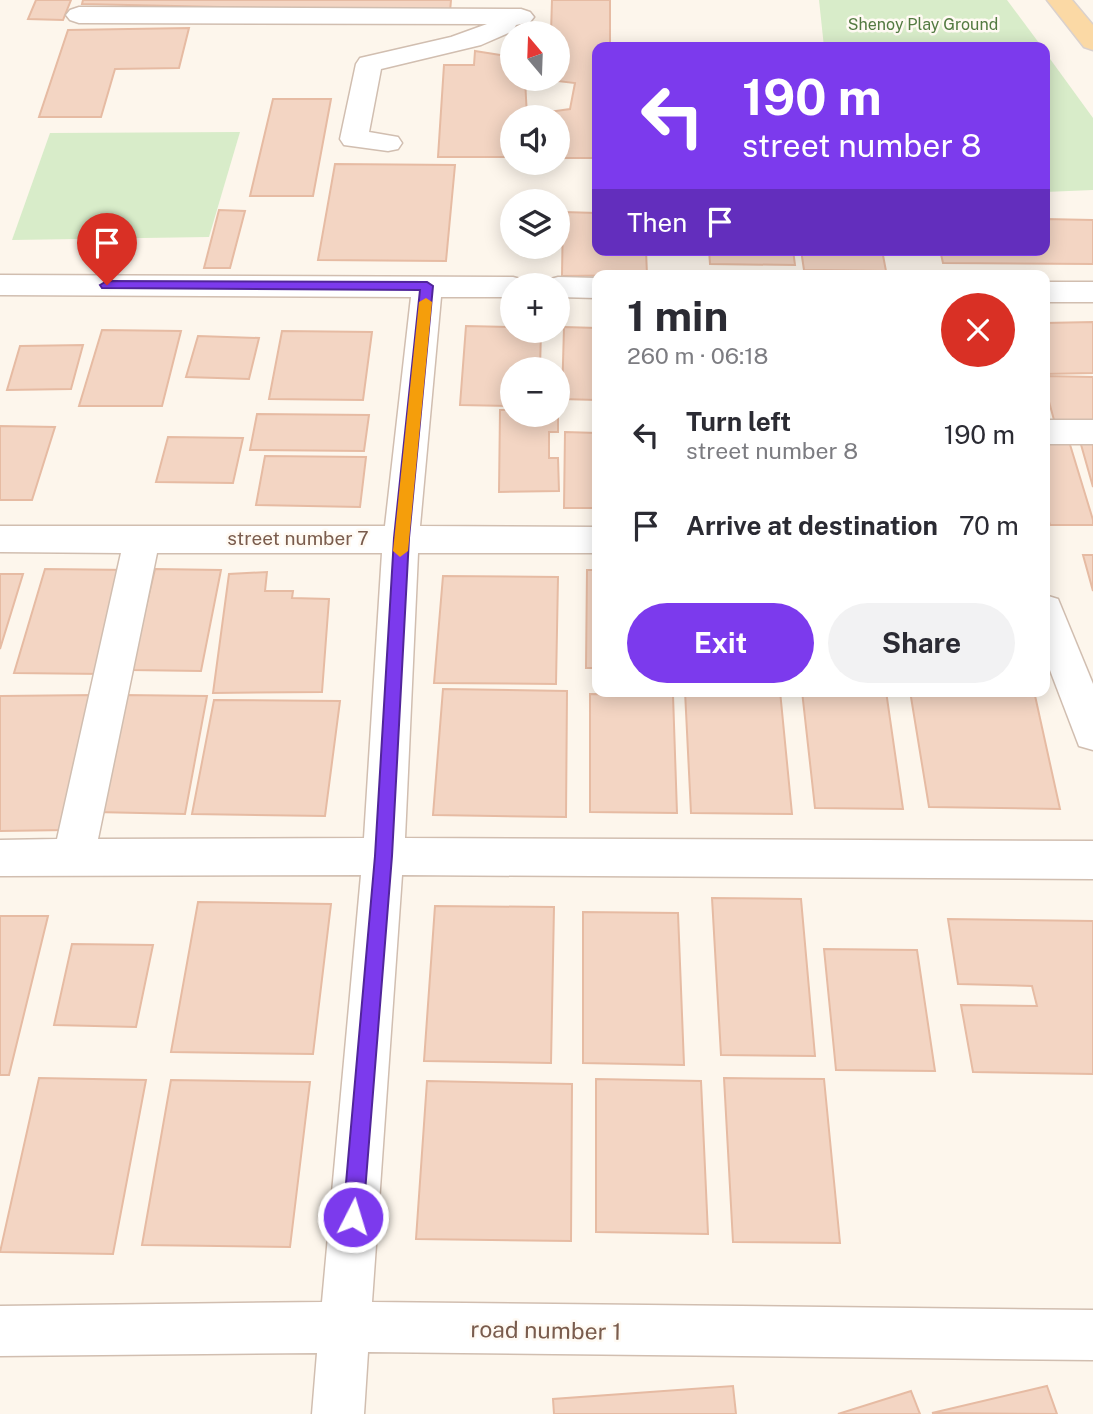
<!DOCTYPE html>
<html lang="en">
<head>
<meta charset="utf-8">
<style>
	:root { --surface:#fff; --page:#f2f2f3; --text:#2b2b33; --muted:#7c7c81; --accent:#7c3aed }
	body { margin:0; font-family:"Public Sans",sans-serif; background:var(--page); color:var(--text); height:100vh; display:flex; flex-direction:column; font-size:26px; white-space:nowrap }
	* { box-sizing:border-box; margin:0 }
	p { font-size:23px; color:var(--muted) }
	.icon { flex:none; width:38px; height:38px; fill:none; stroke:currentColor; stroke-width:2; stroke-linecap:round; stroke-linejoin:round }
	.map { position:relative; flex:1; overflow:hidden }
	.side { position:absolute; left:592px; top:270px; width:458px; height:427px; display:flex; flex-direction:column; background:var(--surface); border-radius:14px; box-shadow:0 4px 18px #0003 }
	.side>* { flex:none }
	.hud { position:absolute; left:592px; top:42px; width:458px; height:214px; border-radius:14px; box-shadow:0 4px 18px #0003; background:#7c3aed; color:#fff; overflow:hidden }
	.needle { width:46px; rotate:341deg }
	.fabs { position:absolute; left:500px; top:21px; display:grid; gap:14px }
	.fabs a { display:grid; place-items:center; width:70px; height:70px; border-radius:50%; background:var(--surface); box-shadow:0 4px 18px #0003; font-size:35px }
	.pin { position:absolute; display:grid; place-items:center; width:60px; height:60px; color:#fff; margin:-72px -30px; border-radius:50% 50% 50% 0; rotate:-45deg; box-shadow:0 0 7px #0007 }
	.pin .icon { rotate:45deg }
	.me { position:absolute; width:77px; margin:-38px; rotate:5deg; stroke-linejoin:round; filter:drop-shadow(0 0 5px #0008) }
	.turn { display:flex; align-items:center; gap:24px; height:147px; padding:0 35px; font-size:32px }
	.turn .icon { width:91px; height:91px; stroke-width:2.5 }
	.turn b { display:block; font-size:49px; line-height:60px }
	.then { display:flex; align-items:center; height:66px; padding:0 35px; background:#0003; gap:14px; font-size:26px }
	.round { display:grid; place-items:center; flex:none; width:74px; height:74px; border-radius:37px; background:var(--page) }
	.headline { display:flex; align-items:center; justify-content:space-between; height:119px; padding:0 35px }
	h1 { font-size:42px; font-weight:700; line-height:52px }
	.action { display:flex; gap:14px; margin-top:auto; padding:14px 35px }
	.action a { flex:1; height:80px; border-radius:42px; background:var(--accent); color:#fff; font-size:28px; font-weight:700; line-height:80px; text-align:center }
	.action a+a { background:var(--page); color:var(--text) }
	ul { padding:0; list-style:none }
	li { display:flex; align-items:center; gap:21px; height:91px; padding:0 35px }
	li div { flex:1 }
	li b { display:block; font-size:26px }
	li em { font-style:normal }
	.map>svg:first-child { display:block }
	.green { fill:#d8ecc9 }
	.building { fill:#f3d5c3; stroke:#e6bba3; stroke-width:2 }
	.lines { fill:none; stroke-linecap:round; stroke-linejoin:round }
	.minor-casing { stroke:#d1beb0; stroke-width:3 }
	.major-casing { stroke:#dad1cd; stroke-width:3 }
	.minor { fill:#fff; fill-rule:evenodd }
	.major { fill:#fbd9a5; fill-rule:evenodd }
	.route { fill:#7c3aed; stroke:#51269a; stroke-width:2 }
	.slow { fill:#f59e0b }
	.labels { text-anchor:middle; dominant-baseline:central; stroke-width:5; stroke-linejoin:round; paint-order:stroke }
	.far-park-label { font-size:16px; fill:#537a41; stroke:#fffaf3 }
	.street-label { font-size:19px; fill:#7a5c4d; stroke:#fffaf3 }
	.near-street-label { font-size:23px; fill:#7a5c4d; stroke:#fffaf3 }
</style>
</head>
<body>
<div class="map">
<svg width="1093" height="1414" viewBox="0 0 1093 1414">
	<rect width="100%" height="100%" fill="#fdf6ec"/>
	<g class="green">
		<path d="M 819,0 L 1007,0 L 1042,47 L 824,47 Z"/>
		<path d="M 1045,52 L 1093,118 L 1093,190 L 1045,192 Z"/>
		<path d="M 240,132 L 209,237 L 12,240 L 50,133 Z"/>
	</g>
	<g class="building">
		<path d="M 36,0 L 71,0 L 63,20 L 28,19 Z"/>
		<path d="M 83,0 L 451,0 L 450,12 L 82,4 Z"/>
		<path d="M 552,0 L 610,0 L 610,47 L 597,47 L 597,158 L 558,158 L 558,117 L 548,117 L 548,112 L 570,109 L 575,83 L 549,80 L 558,79 L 558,33 L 551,33 Z"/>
		<path d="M 189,28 L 179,68 L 115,69 L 101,117 L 39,117 L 68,30 Z"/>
		<path d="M 475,51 L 513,57 L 513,79 L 525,79 L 527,117 L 513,117 L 513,157 L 438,157 L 444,65 L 474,65 Z"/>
		<path d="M 273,99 L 331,99 L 313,196 L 250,196 Z"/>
		<path d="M 335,164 L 455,165 L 446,261 L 318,260 Z"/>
		<path d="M 219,210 L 245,211 L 230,268 L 204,268 Z"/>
		<path d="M 563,212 L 597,213 L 597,250 L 646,250 L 647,275 L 562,276 Z"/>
		<path d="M 1045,219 L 1093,220 L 1093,264 L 943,263 L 940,250 L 1045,250 Z"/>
		<path d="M 709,250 L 793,250 L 795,265 L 710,264 Z"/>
		<path d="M 801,250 L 882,250 L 886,271 L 804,270 Z"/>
		<path d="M 1093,322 L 1093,373 L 1045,374 L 1045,323 Z"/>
		<path d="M 466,326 L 513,327 L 513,331 L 541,331 L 540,369 L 513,369 L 513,406 L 460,405 Z"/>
		<path d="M 564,327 L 597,328 L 597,400 L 562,399 Z"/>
		<path d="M 102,330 L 181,331 L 162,406 L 79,406 Z"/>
		<path d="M 282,331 L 372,332 L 363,400 L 269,399 Z"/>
		<path d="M 198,336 L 259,338 L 249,379 L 186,377 Z"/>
		<path d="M 83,345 L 71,389 L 7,390 L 20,346 Z"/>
		<path d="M 1045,376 L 1093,377 L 1093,420 L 1054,420 L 1045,387 Z"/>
		<path d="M 500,410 L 513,410 L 513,415 L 558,415 L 558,432 L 549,432 L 549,458 L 558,458 L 559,491 L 499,492 Z"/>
		<path d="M 257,414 L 369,415 L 364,451 L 250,450 Z"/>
		<path d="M 0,426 L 55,427 L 32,500 L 0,500 Z"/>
		<path d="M 565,432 L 597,433 L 597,508 L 564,508 Z"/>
		<path d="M 168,437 L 243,438 L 233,483 L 156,482 Z"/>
		<path d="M 1068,438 L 1093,520 L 1093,525 L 1050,525 L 1045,507 L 1045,439 Z"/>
		<path d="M 1080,441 L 1093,441 L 1093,487 Z"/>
		<path d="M 265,456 L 366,457 L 360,507 L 256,505 Z"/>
		<path d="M 1083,555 L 1093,555 L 1093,591 Z"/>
		<path d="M 45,569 L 131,570 L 104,674 L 14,673 Z"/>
		<path d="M 155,569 L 221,570 L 201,671 L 131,670 Z"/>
		<path d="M 587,570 L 597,570 L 597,668 L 586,668 Z"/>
		<path d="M 267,572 L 265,591 L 293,591 L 292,598 L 329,599 L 322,692 L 213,693 L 229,574 Z"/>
		<path d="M 0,574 L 23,574 L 0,649 Z"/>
		<path d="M 443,576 L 558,577 L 556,684 L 434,683 Z"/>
		<path d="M 443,689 L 567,691 L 566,817 L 433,815 Z"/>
		<path d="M 685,691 L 780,691 L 792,814 L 691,813 Z"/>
		<path d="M 802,691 L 886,691 L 903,809 L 815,808 Z"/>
		<path d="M 910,691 L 1034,691 L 1060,809 L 929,807 Z"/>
		<path d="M 590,694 L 673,695 L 677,813 L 590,812 Z"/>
		<path d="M 96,695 L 67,830 L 0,831 L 0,696 Z"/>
		<path d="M 123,695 L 207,696 L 185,814 L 96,812 Z"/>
		<path d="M 214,700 L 340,701 L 325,816 L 192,814 Z"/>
		<path d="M 712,898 L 801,899 L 815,1056 L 721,1055 Z"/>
		<path d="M 198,902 L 331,904 L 313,1054 L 171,1052 Z"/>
		<path d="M 435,906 L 554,907 L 551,1063 L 424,1061 Z"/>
		<path d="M 583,912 L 678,913 L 684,1065 L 583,1063 Z"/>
		<path d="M 0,916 L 48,916 L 9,1075 L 0,1075 Z"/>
		<path d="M 948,919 L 1093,921 L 1093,1074 L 973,1072 L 961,1005 L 1037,1006 L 1032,986 L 958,984 Z"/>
		<path d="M 72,944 L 153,945 L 136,1027 L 54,1025 Z"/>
		<path d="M 824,949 L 917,950 L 935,1071 L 836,1070 Z"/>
		<path d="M 39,1078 L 146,1080 L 113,1254 L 0,1252 Z"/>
		<path d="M 724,1078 L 824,1079 L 840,1243 L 733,1242 Z"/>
		<path d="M 596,1079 L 701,1081 L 708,1234 L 596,1232 Z"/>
		<path d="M 171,1080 L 310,1082 L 290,1247 L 142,1245 Z"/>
		<path d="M 427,1081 L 572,1084 L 571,1241 L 416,1239 Z"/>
		<path d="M 733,1386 L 736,1414 L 554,1414 L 553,1399 Z"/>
		<path d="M 1047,1386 L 1057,1414 L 932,1413 Z"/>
		<path d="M 911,1391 L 920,1414 L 838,1414 Z"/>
	</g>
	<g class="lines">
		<g class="minor-casing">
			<g id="minor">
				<path d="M 79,7 L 521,9 L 530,12 L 534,17 L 530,22 L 516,25 L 513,31 L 481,45 L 381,69 L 369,132 L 398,137 L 402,143 L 398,149 L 388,151 L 344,145 L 340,139 L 356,64 L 360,58 L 451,37 L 487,24 L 79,23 L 70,20 L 66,15 L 70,10 Z"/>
				<path d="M 0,275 L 513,277 L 524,280 L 527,285 L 513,285 L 513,297 L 441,297 L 420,526 L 597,527 L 597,553 L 418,553 L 405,838 L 1093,841 L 1093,879 L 402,875 L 372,1302 L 1093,1310 L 1093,1360 L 368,1352 L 364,1414 L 312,1414 L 317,1353 L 0,1356 L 0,1306 L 322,1302 L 361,875 L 0,876 L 0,840 L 57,839 L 121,553 L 0,552 L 0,526 L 385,526 L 411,297 L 0,295 ZM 157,553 L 382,553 L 364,838 L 98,839 Z"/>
				<path d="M 558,277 L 597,278 L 597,298 L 558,297 L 558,285 L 544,285 L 547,280 Z"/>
				<rect x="1045" y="282" width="48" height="20"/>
				<rect x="1045" y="420" width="48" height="24"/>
				<path d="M 1045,595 L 1058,599 L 1093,684 L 1093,750 L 1079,746 L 1045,657 Z"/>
			</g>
		</g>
		<g class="major-casing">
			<path id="major" d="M 1047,0 L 1072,0 L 1093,25 L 1093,50 L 1084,47 Z"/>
		</g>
		<use href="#minor" class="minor"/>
		<use href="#major" class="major"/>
	</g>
	<path class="route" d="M 107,281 L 427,282 L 433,286 L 409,538 L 392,856 L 363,1217 L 360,1224 L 353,1227 L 346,1224 L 343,1217 L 375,856 L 394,538 L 420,290 L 102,288 L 100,285 Z"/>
	<path class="slow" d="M 426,298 L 432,302 L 408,551 L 400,557 L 393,551 L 419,302 Z"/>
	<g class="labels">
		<g class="far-park-label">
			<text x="923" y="24">Shenoy Play Ground</text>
		</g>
		<g class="street-label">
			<text x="298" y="538">street number 7</text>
		</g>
		<g class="near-street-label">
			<text transform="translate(546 1330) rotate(1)">road number 1</text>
		</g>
	</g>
</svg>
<div class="fabs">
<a><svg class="needle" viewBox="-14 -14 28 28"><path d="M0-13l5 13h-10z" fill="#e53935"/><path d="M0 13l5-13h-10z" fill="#7c7c81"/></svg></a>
<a><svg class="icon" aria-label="sound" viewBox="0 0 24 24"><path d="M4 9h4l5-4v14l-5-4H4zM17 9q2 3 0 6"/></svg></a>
<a><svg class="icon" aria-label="layers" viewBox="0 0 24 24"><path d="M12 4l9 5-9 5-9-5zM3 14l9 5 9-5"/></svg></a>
<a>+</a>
<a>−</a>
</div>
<div class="pin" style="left:107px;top:285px;background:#d93025"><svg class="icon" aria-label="arrive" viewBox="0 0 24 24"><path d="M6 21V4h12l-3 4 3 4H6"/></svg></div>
<svg class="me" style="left:353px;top:1217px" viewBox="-20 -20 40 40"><circle r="17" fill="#7c3aed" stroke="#fff" stroke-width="3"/><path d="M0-11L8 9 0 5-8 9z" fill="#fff"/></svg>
<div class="hud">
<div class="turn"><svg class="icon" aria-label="left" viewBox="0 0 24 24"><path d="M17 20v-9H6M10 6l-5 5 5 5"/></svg><div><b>190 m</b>street number 8</div></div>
<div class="then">Then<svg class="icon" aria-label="arrive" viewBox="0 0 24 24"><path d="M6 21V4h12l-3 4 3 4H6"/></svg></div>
</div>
<section class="side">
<div class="headline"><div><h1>1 min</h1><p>260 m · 06:18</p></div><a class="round" style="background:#d93025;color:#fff"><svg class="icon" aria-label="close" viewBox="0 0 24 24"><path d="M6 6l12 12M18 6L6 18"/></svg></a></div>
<ul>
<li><svg class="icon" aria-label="left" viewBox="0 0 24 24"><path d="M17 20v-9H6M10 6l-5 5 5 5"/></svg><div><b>Turn left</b><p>street number 8</p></div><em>190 m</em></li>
<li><svg class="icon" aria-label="arrive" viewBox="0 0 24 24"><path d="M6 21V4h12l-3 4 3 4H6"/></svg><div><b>Arrive at destination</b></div><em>70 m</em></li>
</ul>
<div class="action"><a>Exit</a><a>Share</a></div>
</section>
</div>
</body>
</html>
